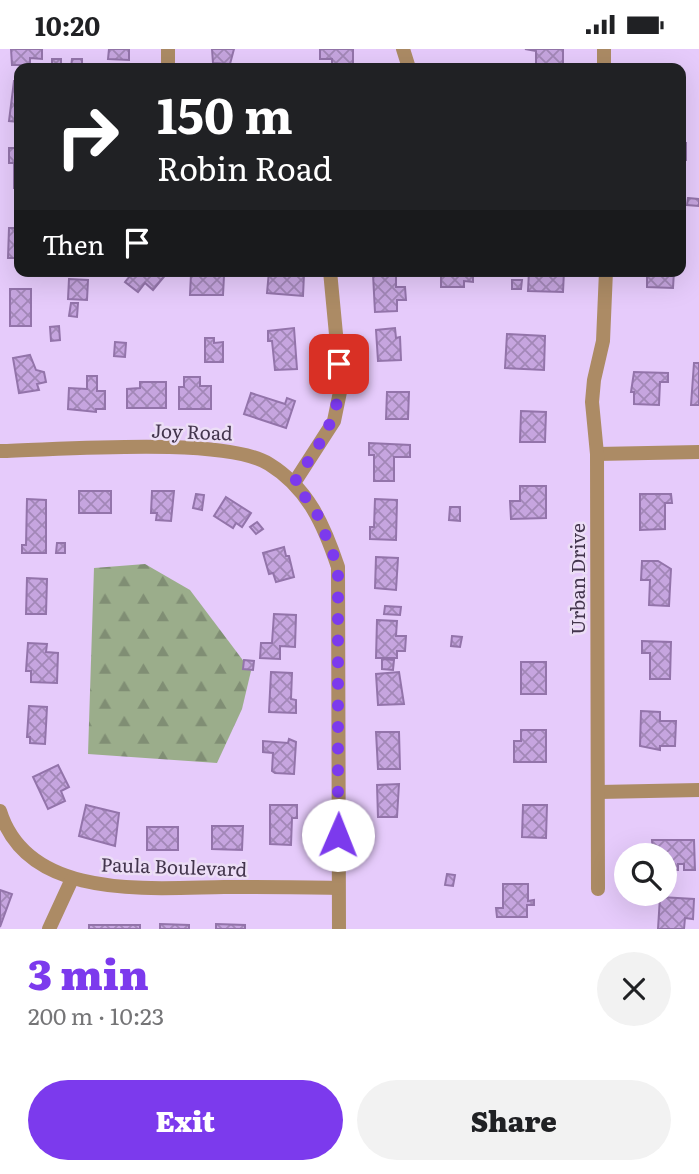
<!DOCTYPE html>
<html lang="en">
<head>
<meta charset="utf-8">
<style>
	:root { --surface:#fff; --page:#f2f2f2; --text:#202124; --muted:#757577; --accent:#7c3aed }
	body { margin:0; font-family:Literata,serif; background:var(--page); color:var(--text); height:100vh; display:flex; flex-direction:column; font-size:26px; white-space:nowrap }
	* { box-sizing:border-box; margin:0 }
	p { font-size:23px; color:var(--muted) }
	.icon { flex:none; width:38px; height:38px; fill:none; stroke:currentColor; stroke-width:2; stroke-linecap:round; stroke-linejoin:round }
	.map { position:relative; height:880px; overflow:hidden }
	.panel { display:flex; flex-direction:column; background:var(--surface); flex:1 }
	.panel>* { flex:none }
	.guide { position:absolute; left:14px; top:14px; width:672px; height:214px; border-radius:14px; box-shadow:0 7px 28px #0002; background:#202124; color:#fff; overflow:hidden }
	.buttons { position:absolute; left:614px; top:794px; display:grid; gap:14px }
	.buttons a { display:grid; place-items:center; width:63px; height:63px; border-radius:50%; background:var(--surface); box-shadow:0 7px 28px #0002; font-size:35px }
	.pin { position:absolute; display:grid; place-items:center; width:60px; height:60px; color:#fff; margin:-30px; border-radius:14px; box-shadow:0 4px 10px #0006 }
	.me { position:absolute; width:77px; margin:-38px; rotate:1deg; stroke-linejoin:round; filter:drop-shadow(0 0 5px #0008) }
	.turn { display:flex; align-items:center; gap:24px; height:147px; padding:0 28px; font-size:32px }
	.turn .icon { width:91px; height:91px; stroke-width:2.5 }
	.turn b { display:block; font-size:49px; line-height:60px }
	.then { display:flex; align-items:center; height:66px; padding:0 28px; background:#0003; gap:14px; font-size:26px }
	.round { display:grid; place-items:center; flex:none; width:74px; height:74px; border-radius:37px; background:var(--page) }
	.head { display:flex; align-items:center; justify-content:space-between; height:119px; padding:0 28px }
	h1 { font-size:42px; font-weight:800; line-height:52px; color:var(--accent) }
	.cta { display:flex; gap:14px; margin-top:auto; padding:14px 28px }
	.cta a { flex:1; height:80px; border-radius:42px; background:var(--accent); color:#fff; font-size:28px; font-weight:800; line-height:80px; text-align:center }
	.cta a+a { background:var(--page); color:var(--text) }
	.status { display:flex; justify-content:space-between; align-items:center; height:49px; padding:0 35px; background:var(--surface); direction:ltr }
	.status svg { height:19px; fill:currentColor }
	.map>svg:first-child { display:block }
	.forest { fill:url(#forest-firs) }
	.building { fill:url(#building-cross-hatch); stroke:#9374aa; stroke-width:2 }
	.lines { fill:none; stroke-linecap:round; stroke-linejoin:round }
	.minor { stroke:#ac8b65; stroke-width:14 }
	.route { stroke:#7c3aed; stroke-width:12; stroke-dasharray:0 21.6 }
	.labels { text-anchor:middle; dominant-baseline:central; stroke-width:5; stroke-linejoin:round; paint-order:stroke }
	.street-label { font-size:19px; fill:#43354d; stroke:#ecdef6 }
</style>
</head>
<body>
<div class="status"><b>10:20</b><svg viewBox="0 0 49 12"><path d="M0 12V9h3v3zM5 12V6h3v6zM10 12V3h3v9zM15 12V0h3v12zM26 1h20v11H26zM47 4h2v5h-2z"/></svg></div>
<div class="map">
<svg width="699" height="880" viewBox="0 0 699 880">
	<defs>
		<pattern id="forest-firs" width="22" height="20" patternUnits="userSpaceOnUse" patternTransform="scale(1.75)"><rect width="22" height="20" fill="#9bad8b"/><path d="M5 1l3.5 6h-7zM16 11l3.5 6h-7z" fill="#808e74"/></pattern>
		<pattern id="building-cross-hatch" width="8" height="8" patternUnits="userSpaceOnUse" patternTransform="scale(1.75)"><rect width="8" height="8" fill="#c6a5df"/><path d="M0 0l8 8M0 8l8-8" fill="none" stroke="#a287b7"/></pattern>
	</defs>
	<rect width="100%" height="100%" fill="#e6cbfb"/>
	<path class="forest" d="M 145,515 L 190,541 L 251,622 L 242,660 L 217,714 L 88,705 L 94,519 Z"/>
	<g class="building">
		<path d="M 11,0 L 42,0 L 42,10 L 30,9 L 30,16 L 12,16 Z"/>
		<path d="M 109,0 L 129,0 L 129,11 L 108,10 Z"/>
		<path d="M 212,0 L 234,0 L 230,15 L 213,14 Z"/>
		<path d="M 320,0 L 353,0 L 353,19 L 332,19 L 332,10 L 320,10 Z"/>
		<path d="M 525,0 L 563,0 L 563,16 L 536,16 L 536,2 Z"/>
		<rect x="52" y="10" width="9" height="9"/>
		<path d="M 72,10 L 82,10 L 82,19 L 71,19 Z"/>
		<path d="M 14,32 L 19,32 L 19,73 L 9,72 Z"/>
		<rect x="681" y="94" width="5" height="17"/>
		<path d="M 9,99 L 19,99 L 19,139 L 14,139 L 14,114 L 9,114 Z"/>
		<path d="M 688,149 L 699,150 L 699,157 L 687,156 Z"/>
		<path d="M 9,179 L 19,179 L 19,209 L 8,209 Z"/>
		<path d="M 134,222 L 165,222 L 167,224 L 153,241 L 145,234 L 138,243 L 125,233 Z"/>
		<path d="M 269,222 L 304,225 L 303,247 L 267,244 Z"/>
		<path d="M 441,222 L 473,222 L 473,233 L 464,232 L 464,238 L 441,238 Z"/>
		<path d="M 529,222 L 564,222 L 563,243 L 528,242 Z"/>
		<path d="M 647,222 L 674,222 L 673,239 L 647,238 Z"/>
		<path d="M 396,224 L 396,238 L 405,238 L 406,251 L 397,251 L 397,262 L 375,263 L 373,225 Z"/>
		<path d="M 191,225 L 224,227 L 223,246 L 190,246 Z"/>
		<path d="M 69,230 L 88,231 L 87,251 L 68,250 Z"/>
		<path d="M 512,231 L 522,231 L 521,240 L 512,240 Z"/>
		<rect x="10" y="240" width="21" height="37"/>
		<path d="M 71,254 L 78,254 L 77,268 L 69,267 Z"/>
		<path d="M 59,277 L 60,291 L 51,292 L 50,278 Z"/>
		<path d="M 294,279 L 297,320 L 275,321 L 272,292 L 268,292 L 268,282 Z"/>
		<path d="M 395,279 L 396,289 L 400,288 L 401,311 L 378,312 L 376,281 Z"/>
		<path d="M 507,285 L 545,287 L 544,321 L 505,319 Z"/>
		<path d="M 205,289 L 214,289 L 214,294 L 223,293 L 223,313 L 205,313 Z"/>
		<path d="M 115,293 L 126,294 L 125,308 L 114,307 Z"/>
		<path d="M 30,306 L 36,321 L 44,323 L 46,333 L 37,335 L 39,341 L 19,344 L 13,309 Z"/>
		<path d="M 694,314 L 699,314 L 699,356 L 691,356 Z"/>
		<path d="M 634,323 L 668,324 L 668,333 L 660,333 L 659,356 L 634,355 L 634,343 L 631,343 Z"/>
		<path d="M 87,327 L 97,327 L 97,342 L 105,342 L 105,360 L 96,360 L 96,363 L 68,360 L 69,339 L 87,340 Z"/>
		<path d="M 184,328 L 200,328 L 200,337 L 211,337 L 211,360 L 179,360 L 179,338 L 184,338 Z"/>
		<path d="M 140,333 L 166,333 L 166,359 L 127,359 L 127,340 L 140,339 Z"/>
		<path d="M 387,343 L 409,343 L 408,370 L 386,370 Z"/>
		<path d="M 251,344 L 285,355 L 287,349 L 295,352 L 286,379 L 244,365 Z"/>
		<path d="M 521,362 L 546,363 L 545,393 L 520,393 Z"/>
		<path d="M 369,394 L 410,396 L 410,408 L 394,408 L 394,432 L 374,432 L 374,406 L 369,406 Z"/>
		<path d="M 520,437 L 546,437 L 546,469 L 511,470 L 510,452 L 520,452 Z"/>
		<rect x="79" y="442" width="32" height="22"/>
		<path d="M 152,442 L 174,442 L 171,472 L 156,471 L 157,464 L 151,464 Z"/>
		<path d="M 196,445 L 204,446 L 202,461 L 193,459 Z"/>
		<path d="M 640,445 L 671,445 L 672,454 L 665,454 L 665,480 L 640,481 Z"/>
		<path d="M 226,448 L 251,464 L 242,478 L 236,474 L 233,479 L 214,467 Z"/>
		<path d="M 27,450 L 46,451 L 46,504 L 22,504 L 22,496 L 26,496 Z"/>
		<path d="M 375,450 L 397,451 L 396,491 L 370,490 L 370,478 L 374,478 Z"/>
		<path d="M 450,458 L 460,458 L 460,472 L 449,471 Z"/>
		<path d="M 257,473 L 263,480 L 256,485 L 250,478 Z"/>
		<path d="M 57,494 L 65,494 L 65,504 L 56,504 Z"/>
		<path d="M 284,498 L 286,507 L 289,507 L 294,528 L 276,533 L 273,524 L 269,525 L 263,504 Z"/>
		<path d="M 376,508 L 398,509 L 396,541 L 375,539 Z"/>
		<path d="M 642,512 L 658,512 L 671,520 L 669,557 L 649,556 L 650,531 L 641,531 Z"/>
		<path d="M 27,529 L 47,530 L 46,565 L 26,565 Z"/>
		<path d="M 385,557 L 401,558 L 400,566 L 384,565 Z"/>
		<path d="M 274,565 L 296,566 L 295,598 L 280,597 L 280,610 L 260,609 L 261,594 L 272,594 Z"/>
		<path d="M 377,571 L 397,572 L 396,587 L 406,587 L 405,602 L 397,602 L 397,609 L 376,609 Z"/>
		<path d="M 452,587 L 462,588 L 460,598 L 451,597 Z"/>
		<path d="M 642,592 L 671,593 L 670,630 L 650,630 L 650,604 L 642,604 Z"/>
		<path d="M 28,594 L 47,595 L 46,603 L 58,604 L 57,634 L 31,633 L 31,622 L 26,622 Z"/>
		<path d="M 382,610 L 394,611 L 393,621 L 382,620 Z"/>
		<path d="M 244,611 L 254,612 L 253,621 L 243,620 Z"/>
		<rect x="521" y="613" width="25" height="32"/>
		<path d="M 271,623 L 292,624 L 291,650 L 296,651 L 296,664 L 269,663 Z"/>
		<path d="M 399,623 L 404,655 L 378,656 L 376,625 Z"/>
		<path d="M 29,657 L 47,658 L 45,695 L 30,694 L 30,688 L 27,688 Z"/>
		<path d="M 641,662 L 660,663 L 660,672 L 676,672 L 675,697 L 660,697 L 660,701 L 640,697 Z"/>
		<path d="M 521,681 L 546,681 L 546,713 L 514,713 L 514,692 L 521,692 Z"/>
		<path d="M 376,683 L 399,683 L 400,720 L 378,720 Z"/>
		<path d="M 289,690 L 296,693 L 294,725 L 275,724 L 272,722 L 273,704 L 263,703 L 263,692 L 288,694 Z"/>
		<path d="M 58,716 L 69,738 L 61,742 L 65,752 L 48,760 L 33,728 Z"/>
		<path d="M 399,735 L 397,768 L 378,768 L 377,736 Z"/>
		<path d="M 86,756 L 119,764 L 115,797 L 79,787 Z"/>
		<path d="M 270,756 L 297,756 L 297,769 L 292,769 L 291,796 L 270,795 Z"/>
		<path d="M 523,756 L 547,756 L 546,789 L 522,788 Z"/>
		<path d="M 212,777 L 243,777 L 242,801 L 212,800 Z"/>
		<rect x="147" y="778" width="31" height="23"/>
		<path d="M 652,791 L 694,791 L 695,821 L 684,821 L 684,815 L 678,815 L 678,821 L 669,821 L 665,807 L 653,807 Z"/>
		<path d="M 447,825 L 455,826 L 453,837 L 445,836 Z"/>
		<path d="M 503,835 L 528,835 L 528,852 L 534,851 L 534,856 L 527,856 L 527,868 L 497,868 L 496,859 L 503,859 Z"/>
		<path d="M 0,841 L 12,845 L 0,878 Z"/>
		<path d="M 660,848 L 694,850 L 693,870 L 685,869 L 684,880 L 658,880 Z"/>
		<path d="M 160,875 L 189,876 L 189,880 L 160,880 Z"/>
		<path d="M 216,875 L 245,876 L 245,880 L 216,880 Z"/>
		<rect x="89" y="876" width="51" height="4"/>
	</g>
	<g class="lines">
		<g class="minor">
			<path d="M 403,0 L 409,19"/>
			<path d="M 604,0 L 604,19"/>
			<path d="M 168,19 L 168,0"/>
			<path d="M 0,402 C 59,401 224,387 269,415 C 308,439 324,476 338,518 L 339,880"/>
			<path d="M 597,405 L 699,403"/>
			<path d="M 294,434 L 334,372 L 341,338 L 330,222"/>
			<path d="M 599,743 L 699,741"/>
			<path d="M 0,762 C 28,852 150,839 224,838 C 262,838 299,838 337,839"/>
			<path d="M 598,840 L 597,405 L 592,353 L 594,331 L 603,292 L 606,222"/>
			<path d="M 49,880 L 72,830"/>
		</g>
	</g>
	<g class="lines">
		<path class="route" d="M 338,786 L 338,518 L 316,462 L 294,434 C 320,393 344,366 339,315"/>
	</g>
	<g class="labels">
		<g class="street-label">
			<text transform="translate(192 382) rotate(2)">Joy Road</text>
			<text transform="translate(577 530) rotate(-90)">Urban Drive</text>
			<text transform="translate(174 817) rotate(2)">Paula Boulevard</text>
		</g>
	</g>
</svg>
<div class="buttons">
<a><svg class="icon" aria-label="search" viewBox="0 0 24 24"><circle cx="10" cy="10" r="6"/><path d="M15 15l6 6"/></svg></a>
</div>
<div class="pin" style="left:339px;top:315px;background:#d93025"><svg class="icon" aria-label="arrive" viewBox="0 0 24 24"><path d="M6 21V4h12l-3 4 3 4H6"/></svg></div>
<svg class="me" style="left:338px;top:786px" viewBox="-20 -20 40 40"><circle r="19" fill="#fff"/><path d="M0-13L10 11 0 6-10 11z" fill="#7c3aed"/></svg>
<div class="guide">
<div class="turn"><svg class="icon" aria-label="right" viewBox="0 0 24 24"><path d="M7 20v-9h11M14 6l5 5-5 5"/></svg><div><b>150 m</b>Robin Road</div></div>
<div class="then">Then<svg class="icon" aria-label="arrive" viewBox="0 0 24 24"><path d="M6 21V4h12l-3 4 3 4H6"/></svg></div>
</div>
</div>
<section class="panel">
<div class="head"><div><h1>3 min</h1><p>200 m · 10:23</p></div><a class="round"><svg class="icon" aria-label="close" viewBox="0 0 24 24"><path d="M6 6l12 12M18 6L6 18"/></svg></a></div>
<div class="cta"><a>Exit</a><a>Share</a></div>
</section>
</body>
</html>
